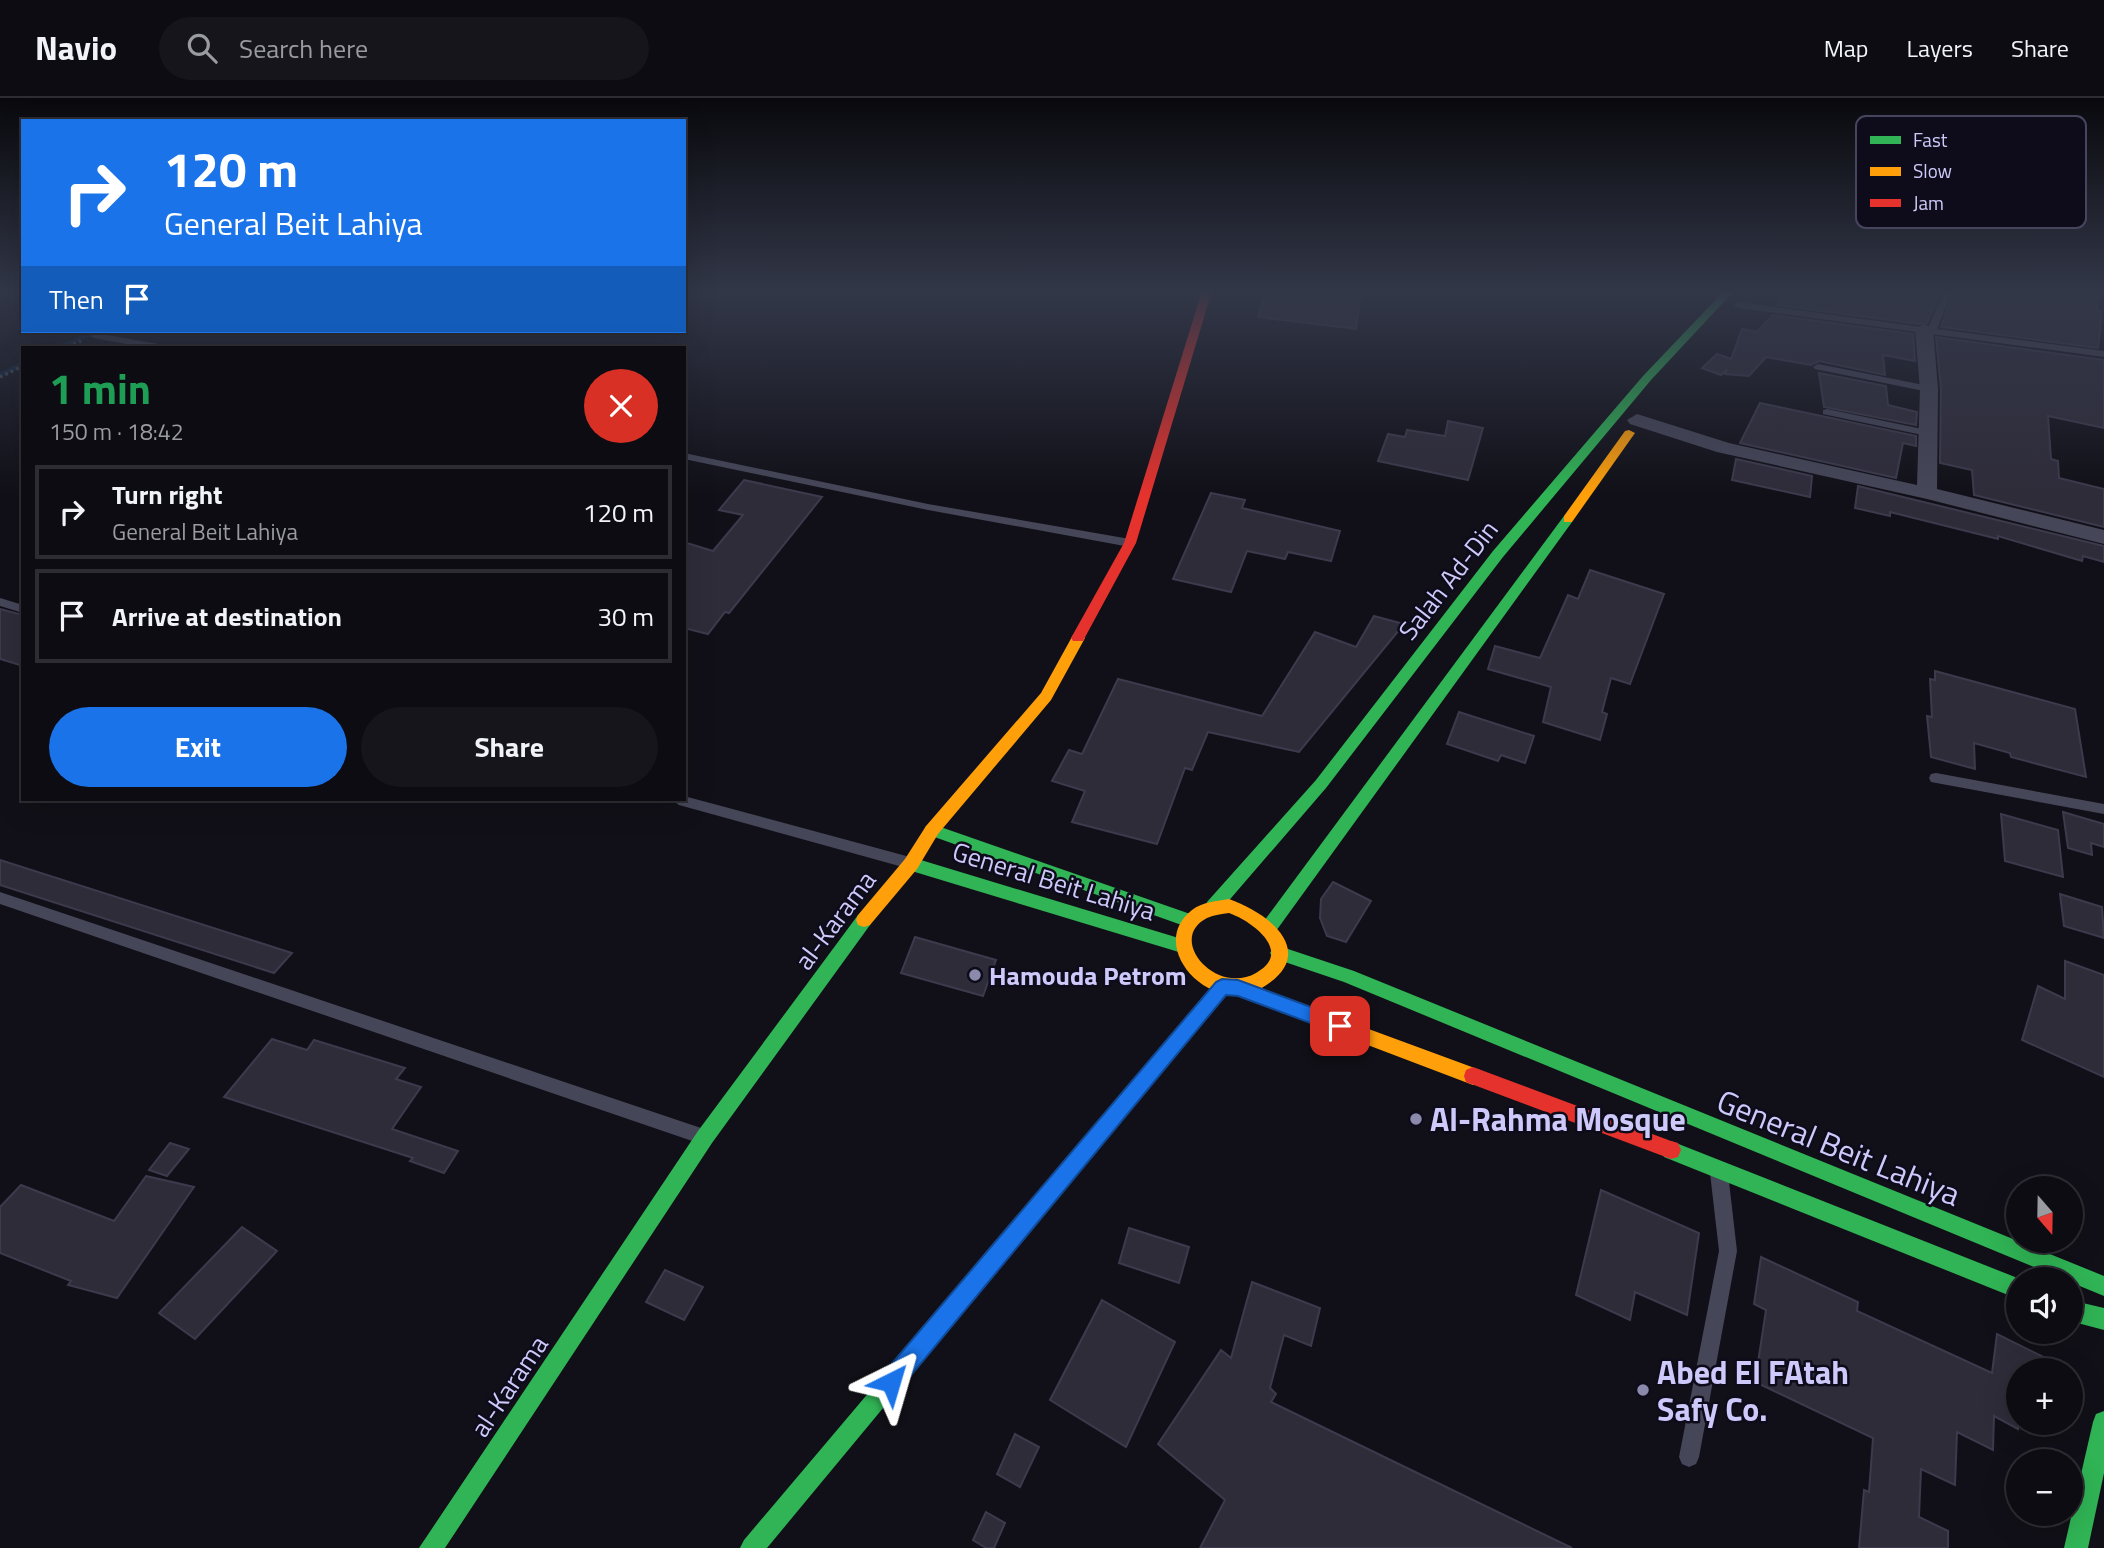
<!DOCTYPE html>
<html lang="en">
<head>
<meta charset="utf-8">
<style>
	:root { --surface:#0d0c12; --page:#16151b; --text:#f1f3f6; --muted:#9a9b9f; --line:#2d2c32; --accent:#1a73e8 }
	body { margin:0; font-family:"Titillium Web",sans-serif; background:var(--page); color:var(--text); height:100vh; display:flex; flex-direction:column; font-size:26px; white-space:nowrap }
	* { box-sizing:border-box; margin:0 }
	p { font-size:23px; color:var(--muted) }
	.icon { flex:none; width:38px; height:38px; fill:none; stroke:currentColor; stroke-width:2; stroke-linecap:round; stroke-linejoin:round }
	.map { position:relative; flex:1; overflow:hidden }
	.panel { position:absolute; left:21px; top:248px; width:665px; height:455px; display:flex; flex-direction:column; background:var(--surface); border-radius:0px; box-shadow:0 7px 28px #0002,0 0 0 2px var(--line) }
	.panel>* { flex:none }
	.hud { position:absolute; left:21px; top:21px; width:665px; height:214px; border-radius:0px; box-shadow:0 7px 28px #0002,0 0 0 2px var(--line); background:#1a73e8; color:#fff; overflow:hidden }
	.needle { width:46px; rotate:160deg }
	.tools { position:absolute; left:2006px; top:1078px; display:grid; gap:14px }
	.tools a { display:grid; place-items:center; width:77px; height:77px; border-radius:50%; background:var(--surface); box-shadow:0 7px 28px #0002,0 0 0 2px var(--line); font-size:35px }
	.pin { position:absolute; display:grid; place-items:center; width:60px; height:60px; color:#fff; margin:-30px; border-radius:14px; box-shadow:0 4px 10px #0006 }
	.me { position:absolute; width:77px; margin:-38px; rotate:40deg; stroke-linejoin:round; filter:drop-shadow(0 0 5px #0008) }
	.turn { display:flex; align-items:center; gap:24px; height:147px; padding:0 28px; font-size:32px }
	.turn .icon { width:91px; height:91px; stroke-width:2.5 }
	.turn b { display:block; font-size:49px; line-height:60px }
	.then { display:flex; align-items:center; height:66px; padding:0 28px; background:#0003; gap:14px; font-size:26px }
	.round { display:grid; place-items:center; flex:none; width:74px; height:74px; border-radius:37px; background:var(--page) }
	.headline { display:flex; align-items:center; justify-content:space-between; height:119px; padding:0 28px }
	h1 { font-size:42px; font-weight:700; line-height:52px; color:#1e9e55 }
	.primary-button { display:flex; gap:14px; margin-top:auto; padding:14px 28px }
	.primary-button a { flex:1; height:80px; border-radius:42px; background:var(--accent); color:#fff; font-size:28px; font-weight:700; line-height:80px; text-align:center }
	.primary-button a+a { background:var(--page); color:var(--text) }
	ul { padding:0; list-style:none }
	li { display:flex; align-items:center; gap:21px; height:94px; margin:0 14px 10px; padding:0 14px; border:4px solid var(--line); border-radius:0px }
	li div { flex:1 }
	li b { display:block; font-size:26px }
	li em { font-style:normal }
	header { display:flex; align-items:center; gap:42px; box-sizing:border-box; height:98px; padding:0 35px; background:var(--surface); border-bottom:2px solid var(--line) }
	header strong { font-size:33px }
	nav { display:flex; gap:38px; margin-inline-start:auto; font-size:24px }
	.search { width:490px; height:63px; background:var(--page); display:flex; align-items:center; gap:18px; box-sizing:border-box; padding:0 24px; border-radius:38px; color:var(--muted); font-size:26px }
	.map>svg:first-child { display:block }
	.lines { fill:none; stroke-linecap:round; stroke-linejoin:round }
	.stream { stroke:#11243b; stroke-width:5 }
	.building { fill:#2f2c3a; stroke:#3c3a4c; stroke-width:2 }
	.path { stroke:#47545e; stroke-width:3.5; stroke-dasharray:2.5 3.5; stroke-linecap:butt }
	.lane { fill:#454658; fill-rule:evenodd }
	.street { fill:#454658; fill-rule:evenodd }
	.fast { fill:#30b455; fill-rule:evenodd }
	.slow { fill:#ff9f0a; fill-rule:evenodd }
	.jam { fill:#e5322d; fill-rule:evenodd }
	.route { fill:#1a73e8; stroke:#114b97; stroke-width:2 }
	.poi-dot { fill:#8b89ac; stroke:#0e0c1b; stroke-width:2.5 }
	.labels { text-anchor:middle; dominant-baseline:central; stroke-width:5; stroke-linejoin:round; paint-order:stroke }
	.street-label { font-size:26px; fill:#cdcafb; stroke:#0e0c1b }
	.poi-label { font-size:26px; font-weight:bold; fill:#cdcafb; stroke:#0e0c1b; text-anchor:start }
	.near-poi-label { font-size:32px; font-weight:bold; fill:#cdcafb; stroke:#0e0c1b; text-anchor:start }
	.near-street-label { font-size:32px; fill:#cdcafb; stroke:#0e0c1b }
	.key { fill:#0e0c1b; stroke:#47455e; stroke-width:2 }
	.key-label { font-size:19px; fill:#cdcafb }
</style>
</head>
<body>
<header>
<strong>Navio</strong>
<div class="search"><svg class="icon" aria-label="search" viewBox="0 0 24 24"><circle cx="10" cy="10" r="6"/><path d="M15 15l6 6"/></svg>Search here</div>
<nav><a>Map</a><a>Layers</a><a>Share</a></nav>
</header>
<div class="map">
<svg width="2104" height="1450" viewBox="0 0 2104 1450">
	<rect width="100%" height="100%" fill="#111018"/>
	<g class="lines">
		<g class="stream">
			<path d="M 58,250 L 98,233"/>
			<path d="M 0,277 L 23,266"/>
		</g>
	</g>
	<g class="building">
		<path d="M 1273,193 L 1361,193 L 1356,231 L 1258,219 L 1263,201 L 1270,202 Z"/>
		<path d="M 1788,193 L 1941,193 L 1927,225 L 1919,226 L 1777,207 Z"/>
		<path d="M 1954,193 L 2100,193 L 2097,212 L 2102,213 L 2098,250 L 1941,229 Z"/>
		<path d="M 1773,217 L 1913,236 L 1915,263 L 1883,257 L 1885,277 L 1819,263 L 1811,267 L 1766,259 L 1749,278 L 1725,276 L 1727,271 L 1721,277 L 1702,270 L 1717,256 L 1731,261 L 1742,231 L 1757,234 Z"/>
		<path d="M 1936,239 L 2104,262 L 2104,330 L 2048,318 L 2051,361 L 2058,363 L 2059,380 L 2104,391 L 2104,429 L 1974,397 L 1972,372 L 1940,365 L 1941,291 Z"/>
		<path d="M 1819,275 L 1886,288 L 1888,307 L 1917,314 L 1916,327 L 1824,309 Z"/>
		<path d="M 1760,305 L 1916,338 L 1916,348 L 1903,345 L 1896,380 L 1740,345 Z"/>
		<path d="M 1448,323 L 1483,330 L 1468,382 L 1378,363 L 1388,336 L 1405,339 L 1407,332 L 1445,338 Z"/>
		<path d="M 1736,361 L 1812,378 L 1810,399 L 1732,382 Z"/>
		<path d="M 744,382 L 822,399 L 729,515 L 725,514 L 708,536 L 684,530 L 684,444 L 713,453 L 743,417 L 719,412 Z"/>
		<path d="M 1858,388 L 2104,448 L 2104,464 L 2083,458 L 2082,463 L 1998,438 L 1998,441 L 1890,414 L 1890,418 L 1855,410 Z"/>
		<path d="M 1211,395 L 1245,402 L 1242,410 L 1340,433 L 1331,463 L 1288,454 L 1285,461 L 1247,453 L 1231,494 L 1173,481 Z"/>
		<path d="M 1590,472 L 1664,496 L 1630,586 L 1611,580 L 1602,614 L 1607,616 L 1600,642 L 1543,624 L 1551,589 L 1488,571 L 1495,548 L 1540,560 L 1568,497 L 1578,501 Z"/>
		<path d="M 0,511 L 23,517 L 23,568 L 0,561 Z"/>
		<path d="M 1374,518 L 1404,526 L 1299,654 L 1208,634 L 1192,672 L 1185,670 L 1157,746 L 1072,724 L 1085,693 L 1052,683 L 1069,652 L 1082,656 L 1118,581 L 1262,618 L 1315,534 L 1356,549 Z"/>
		<path d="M 1935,573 L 2075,611 L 2086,679 L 2011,659 L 2010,655 L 1974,645 L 1975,671 L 1931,659 L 1927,618 L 1932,619 L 1930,581 L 1935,582 Z"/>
		<path d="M 1459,614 L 1534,638 L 1525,665 L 1501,657 L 1498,663 L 1447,646 Z"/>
		<path d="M 2063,714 L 2104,726 L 2104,749 L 2091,745 L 2092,757 L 2068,750 Z"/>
		<path d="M 2001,716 L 2058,732 L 2063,779 L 2005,763 Z"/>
		<path d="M 0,762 L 292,855 L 274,875 L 0,787 Z"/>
		<path d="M 1333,784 L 1371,803 L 1346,844 L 1327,838 L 1320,820 L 1321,801 Z"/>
		<path d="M 2060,796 L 2102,809 L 2104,840 L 2064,828 Z"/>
		<path d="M 915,839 L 996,862 L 983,898 L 901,875 Z"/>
		<path d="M 2065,863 L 2104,877 L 2104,979 L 2022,942 L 2038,888 L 2065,901 Z"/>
		<path d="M 272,941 L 307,952 L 314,942 L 405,970 L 396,981 L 421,989 L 392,1031 L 458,1053 L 444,1075 L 410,1063 L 413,1060 L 224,999 Z"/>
		<path d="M 170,1045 L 189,1051 L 167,1078 L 149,1072 Z"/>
		<path d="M 146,1078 L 194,1089 L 117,1200 L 68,1187 L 71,1183 L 0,1155 L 0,1109 L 21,1087 L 114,1123 Z"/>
		<path d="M 1601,1092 L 1699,1135 L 1687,1217 L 1635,1194 L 1630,1222 L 1576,1197 Z"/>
		<path d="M 242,1129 L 277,1153 L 195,1241 L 159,1215 Z"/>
		<path d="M 1129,1130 L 1189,1149 L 1179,1185 L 1119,1165 Z"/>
		<path d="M 1761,1159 L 1858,1204 L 1857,1213 L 1992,1275 L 1997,1236 L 2070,1272 L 2018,1272 L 2018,1331 L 1994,1318 L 1993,1352 L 1957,1334 L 1955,1387 L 1921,1371 L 1919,1419 L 1948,1433 L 1948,1450 L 1859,1450 L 1864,1392 L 1869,1394 L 1873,1340 L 1755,1284 L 1766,1212 L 1754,1206 Z"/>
		<path d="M 665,1172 L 703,1189 L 684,1222 L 646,1204 Z"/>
		<path d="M 1252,1184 L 1320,1210 L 1311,1248 L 1284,1237 L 1270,1290 L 1276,1296 L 1271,1304 L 1572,1450 L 1200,1450 L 1225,1402 L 1158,1346 L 1221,1252 L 1231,1260 Z"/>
		<path d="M 1102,1202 L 1175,1244 L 1126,1349 L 1050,1302 Z"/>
		<path d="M 1015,1336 L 1039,1349 L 1020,1389 L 997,1376 Z"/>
		<path d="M 986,1414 L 1005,1425 L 994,1450 L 986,1450 L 973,1442 Z"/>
	</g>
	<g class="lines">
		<g class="path">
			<path d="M 62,250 L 84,242"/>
			<path d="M 0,279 L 23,268"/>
		</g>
		<g class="lane">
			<path d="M 1944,193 L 1952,193 L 1937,231 L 2104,253 L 2104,259 L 1738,210 L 1733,207 L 1738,204 L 1928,230 Z"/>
			<path d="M 96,235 L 164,247 L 169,250 L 149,250 L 93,240 L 91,238 Z"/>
			<path d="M 1818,266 L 1929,288 L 1934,291 L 1929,294 L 1815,271 L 1813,269 Z"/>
			<path d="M 1827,311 L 1927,332 L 1932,335 L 1927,338 L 1823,316 L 1823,312 Z"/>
			<path d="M 684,355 L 928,406 L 1130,441 L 1136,445 L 1130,449 L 928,412 L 684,361 Z"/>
			<path d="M 0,500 L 23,507 L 23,515 L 0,508 Z"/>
			<path d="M 1936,675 L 2104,706 L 2104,716 L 1931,684 L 1929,680 L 1931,676 Z"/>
			<path d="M 684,698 L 910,759 L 915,761 L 917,765 L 915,769 L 910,771 L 679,707 L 672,702 L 684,702 Z"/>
			<path d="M 0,794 L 701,1030 L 707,1032 L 709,1038 L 707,1044 L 701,1046 L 0,806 Z"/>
			<path d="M 1719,1067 L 1725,1069 L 1728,1075 L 1737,1153 L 1699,1359 L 1696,1366 L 1689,1369 L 1682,1366 L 1679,1359 L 1719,1153 L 1710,1075 L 1713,1069 Z"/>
		</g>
		<path class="street" d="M 1924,226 L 1933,231 L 1938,291 L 1937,391 L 2104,432 L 2104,446 L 1927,401 L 1717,354 L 1630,326 L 1627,322 L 1637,316 L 1729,345 L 1917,387 L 1920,291 L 1915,231 Z"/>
		<g class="fast">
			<path d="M 1724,193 L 1734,193 L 1651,282 L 1503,459 L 1326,690 L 1219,814 L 1213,816 L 1207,814 L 1205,809 L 1207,804 L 1316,682 L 1493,453 L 1643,278 Z"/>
			<path d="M 1568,417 L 1572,418 L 1572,424 L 1276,833 L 1270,835 L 1264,833 L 1262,828 L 1264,823 L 1564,418 Z"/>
			<path d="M 932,726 L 1196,818 L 1198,823 L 1196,828 L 1190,830 L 926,736 L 924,732 L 926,728 Z"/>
			<path d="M 911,759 L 1182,841 L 1188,843 L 1191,848 L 1188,853 L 1182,855 L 905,771 L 903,766 L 905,761 Z"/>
			<path d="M 864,815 L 870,817 L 872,822 L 870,827 L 712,1045 L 445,1450 L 419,1450 L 698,1033 L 858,817 Z"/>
			<path d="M 1279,848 L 1354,873 L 2104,1178 L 2104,1198 L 2070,1184 L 2070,1181 L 2063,1181 L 1344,884 L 1273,860 L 1270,855 L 1273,850 Z"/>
			<path d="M 1222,881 L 1228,884 L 1231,889 L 1228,894 L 767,1450 L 740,1450 L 744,1442 L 1216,884 Z"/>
			<path d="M 1671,1043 L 2020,1181 L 2018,1201 L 1664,1059 L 1661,1052 L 1664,1045 Z"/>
			<path d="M 2070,1202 L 2104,1210 L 2104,1232 L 2070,1223 Z"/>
			<path d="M 2104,1313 L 2104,1375 L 2088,1450 L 2064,1450 L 2093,1324 L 2096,1316 Z"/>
		</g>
		<g class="slow">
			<path d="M 1629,332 L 1635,335 L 1572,424 L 1564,424 L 1564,418 L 1625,333 Z"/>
			<path d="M 1078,535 L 1085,540 L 1051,602 L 938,736 L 917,771 L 870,827 L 864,829 L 858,827 L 856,822 L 858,817 L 905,761 L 926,728 L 1041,595 L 1073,537 Z"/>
			<path d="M 1229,801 C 1272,816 1320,857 1260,891 L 1480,972 L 1482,978 L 1480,984 L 1473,987 L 1236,897 C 1194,898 1152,843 1192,812 C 1202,804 1217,803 1229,801 ZM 1229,815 C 1252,823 1294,854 1256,875 C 1216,898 1166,841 1207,820 C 1214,817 1222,816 1229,815 Z"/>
		</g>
		<g class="jam">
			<path d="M 1202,193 L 1212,193 L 1136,445 L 1083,543 L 1073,543 L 1071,540 L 1124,445 Z"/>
			<path d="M 1473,969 L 1671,1043 L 1678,1045 L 1681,1052 L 1678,1059 L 1671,1061 L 1466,984 L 1464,978 L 1466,972 Z"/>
		</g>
	</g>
	<linearGradient id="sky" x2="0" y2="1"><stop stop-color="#09090d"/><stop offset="0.49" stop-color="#323748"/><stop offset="1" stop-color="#323748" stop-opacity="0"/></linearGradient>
	<rect width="2104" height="396" fill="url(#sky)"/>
	<path class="route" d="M 1222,881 L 1238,882 L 1346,922 L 1349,928 L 1346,934 L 1340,936 L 1238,898 L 1226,897 L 899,1292 L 891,1295 L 883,1292 L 880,1284 L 883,1276 L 1216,884 Z"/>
	<g class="poi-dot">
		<circle cx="975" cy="877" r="7"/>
		<circle cx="1416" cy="1021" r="7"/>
		<circle cx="1643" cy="1292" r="7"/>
	</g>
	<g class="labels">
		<g class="street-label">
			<text transform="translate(1448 482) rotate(-52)">Salah Ad-Din</text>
			<text transform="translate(1054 783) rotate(17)">General Beit Lahiya</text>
			<text transform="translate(835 822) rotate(-53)">al-Karama</text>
			<text transform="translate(509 1288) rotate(-56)">al-Karama</text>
		</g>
		<g class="poi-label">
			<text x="989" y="877">Hamouda Petrom</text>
		</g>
		<g class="near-poi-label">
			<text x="1430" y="1021">Al-Rahma Mosque</text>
			<text x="1657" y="1274">Abed El FAtah<tspan x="1657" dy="37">Safy Co.</tspan></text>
		</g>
		<g class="near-street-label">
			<text transform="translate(1839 1049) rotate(22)">General Beit Lahiya</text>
		</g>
	</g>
	<rect x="1856" y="18" width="230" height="112" rx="10" class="key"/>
	<rect x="1870" y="38" width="31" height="8" fill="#30b455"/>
	<rect x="1870" y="69" width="31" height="9" fill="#ff9f0a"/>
	<rect x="1870" y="101" width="31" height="8" fill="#e5322d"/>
	<g class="key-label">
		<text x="1913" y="49">Fast</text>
		<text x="1913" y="80">Slow</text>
		<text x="1913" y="112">Jam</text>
	</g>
</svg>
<div class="tools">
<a><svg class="needle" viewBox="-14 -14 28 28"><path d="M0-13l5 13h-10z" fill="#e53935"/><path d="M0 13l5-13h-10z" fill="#9a9b9f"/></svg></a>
<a><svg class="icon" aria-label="sound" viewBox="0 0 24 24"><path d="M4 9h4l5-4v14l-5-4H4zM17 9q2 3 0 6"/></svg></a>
<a>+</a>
<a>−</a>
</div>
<div class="pin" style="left:1340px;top:928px;background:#d93025"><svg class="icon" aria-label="arrive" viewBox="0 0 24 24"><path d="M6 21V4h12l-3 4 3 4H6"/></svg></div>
<svg class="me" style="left:891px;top:1284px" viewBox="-20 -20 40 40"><path d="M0-17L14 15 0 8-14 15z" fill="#1a73e8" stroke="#fff" stroke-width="4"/></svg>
<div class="hud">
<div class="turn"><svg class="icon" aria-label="right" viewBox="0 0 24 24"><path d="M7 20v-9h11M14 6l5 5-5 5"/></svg><div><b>120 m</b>General Beit Lahiya</div></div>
<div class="then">Then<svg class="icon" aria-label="arrive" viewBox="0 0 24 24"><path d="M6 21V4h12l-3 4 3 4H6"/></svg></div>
</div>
<section class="panel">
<div class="headline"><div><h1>1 min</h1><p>150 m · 18:42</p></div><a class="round" style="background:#d93025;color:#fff"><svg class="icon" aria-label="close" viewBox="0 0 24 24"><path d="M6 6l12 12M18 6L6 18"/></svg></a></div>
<ul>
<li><svg class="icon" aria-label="right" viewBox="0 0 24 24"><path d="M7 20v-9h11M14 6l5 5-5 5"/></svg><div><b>Turn right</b><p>General Beit Lahiya</p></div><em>120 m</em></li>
<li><svg class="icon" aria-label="arrive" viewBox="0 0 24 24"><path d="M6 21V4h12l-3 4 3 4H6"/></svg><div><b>Arrive at destination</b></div><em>30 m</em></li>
</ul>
<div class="primary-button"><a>Exit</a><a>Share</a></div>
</section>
</div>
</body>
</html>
